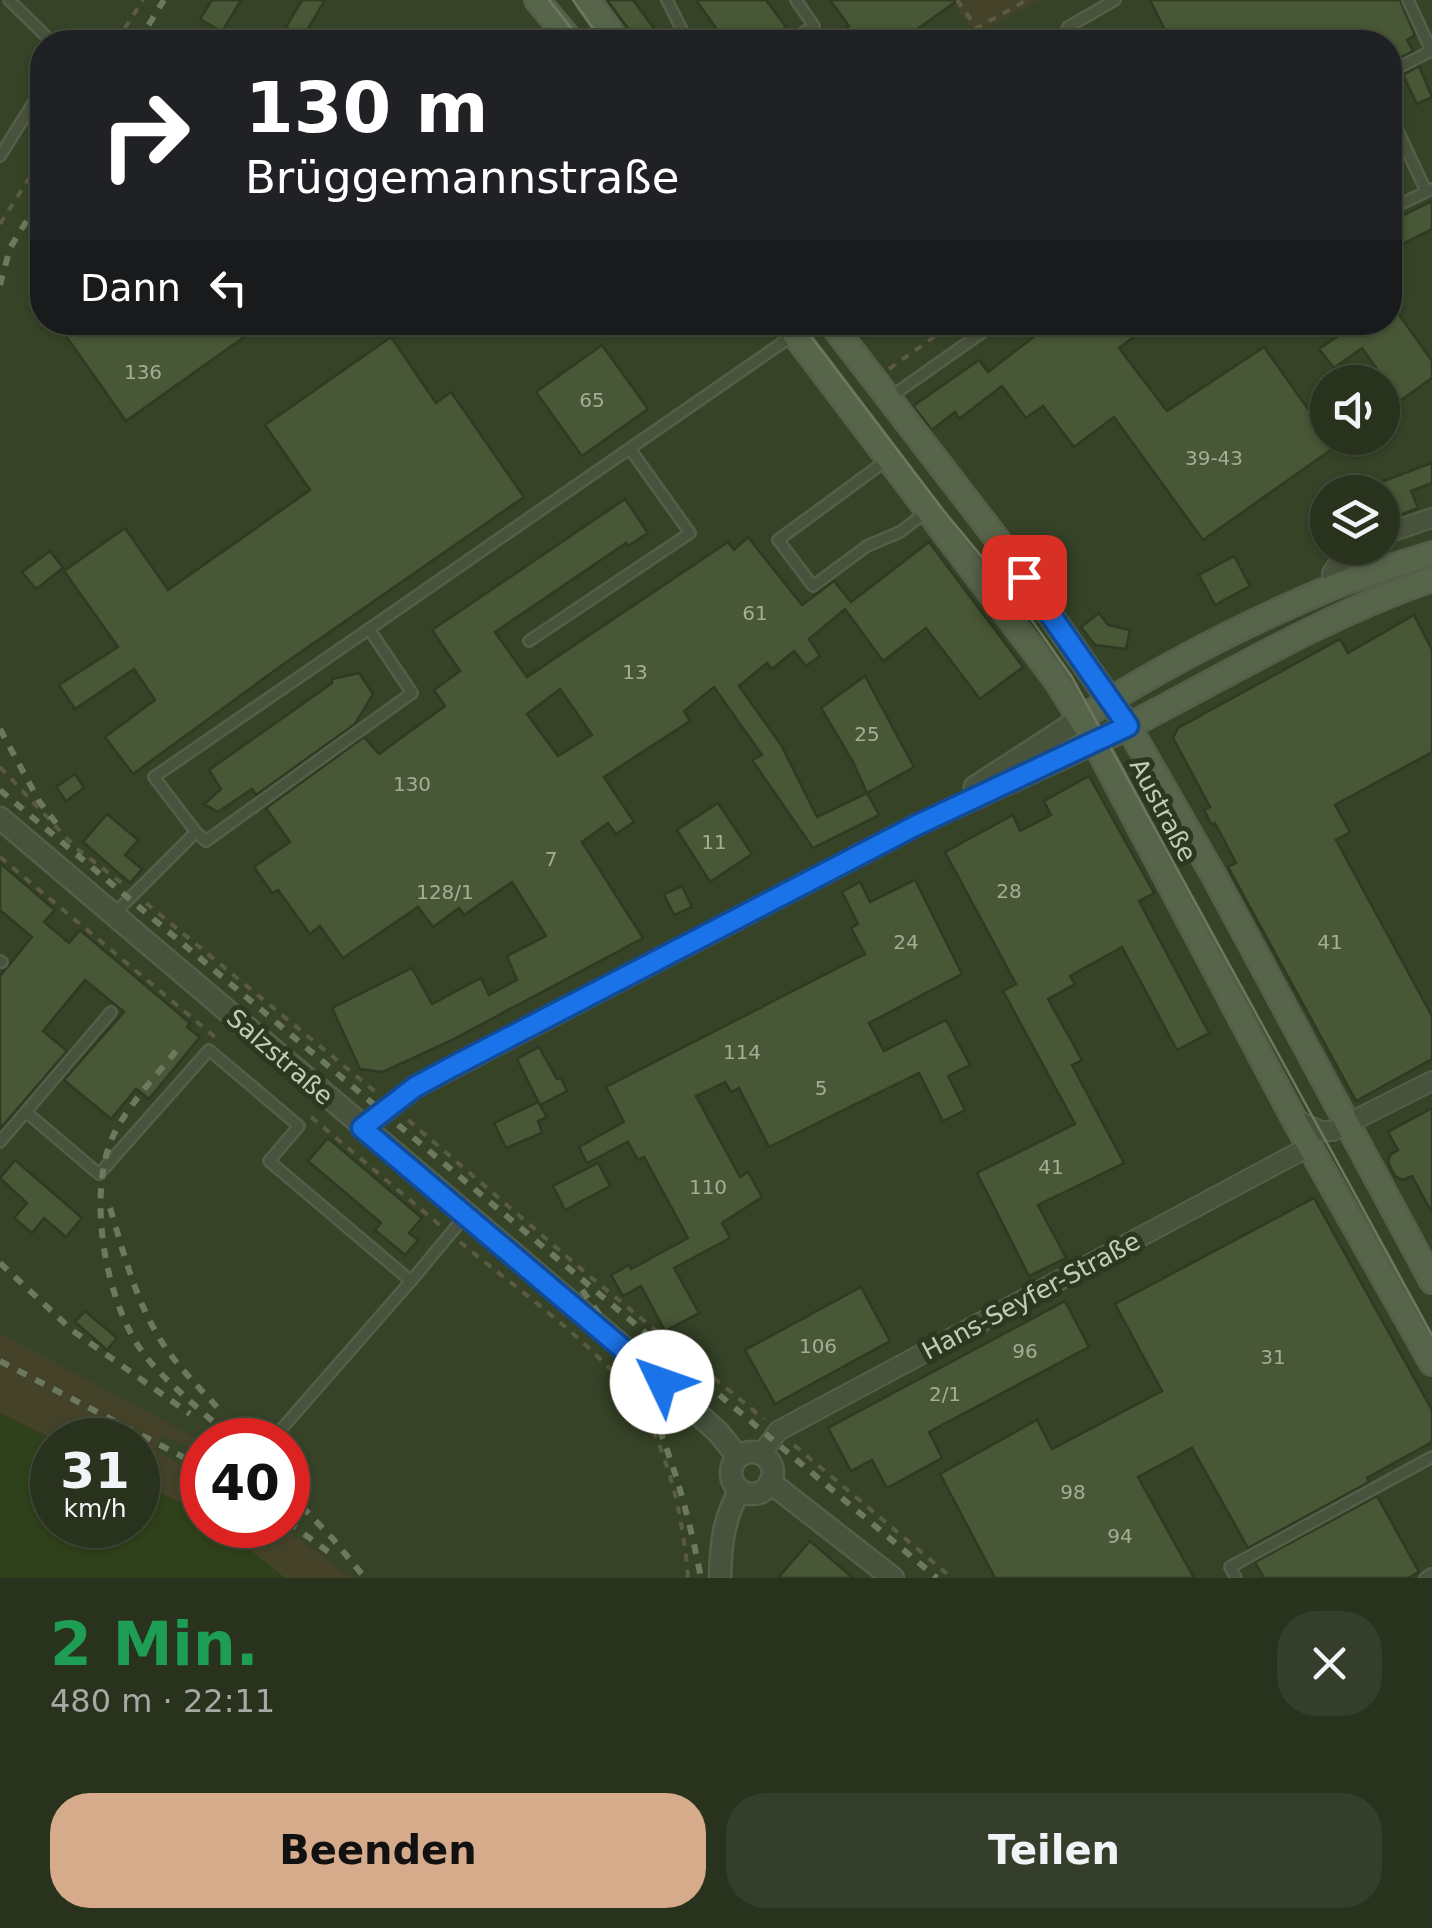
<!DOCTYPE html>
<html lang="de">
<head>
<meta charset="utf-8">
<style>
	:root { --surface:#28321d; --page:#343e2a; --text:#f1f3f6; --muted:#a5aaa4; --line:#444d3b; --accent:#d6ab8b }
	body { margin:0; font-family:"DejaVu Sans",sans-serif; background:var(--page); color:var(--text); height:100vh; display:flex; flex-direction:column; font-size:38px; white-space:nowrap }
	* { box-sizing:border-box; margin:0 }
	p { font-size:32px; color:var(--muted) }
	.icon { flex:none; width:55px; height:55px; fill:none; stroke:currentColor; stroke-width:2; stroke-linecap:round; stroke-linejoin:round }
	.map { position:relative; height:1578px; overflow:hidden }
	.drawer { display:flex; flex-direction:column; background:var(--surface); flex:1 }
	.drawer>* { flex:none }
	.top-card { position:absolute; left:30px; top:30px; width:1372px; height:305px; border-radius:40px; box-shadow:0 2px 8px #0004,0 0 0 2px var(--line); background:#202124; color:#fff; overflow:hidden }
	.buttons { position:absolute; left:1310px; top:365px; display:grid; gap:20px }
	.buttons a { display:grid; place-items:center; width:90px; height:90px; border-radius:50%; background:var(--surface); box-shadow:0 2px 8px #0004,0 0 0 2px var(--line); font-size:50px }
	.speed { position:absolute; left:30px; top:1418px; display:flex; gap:20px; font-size:50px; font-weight:700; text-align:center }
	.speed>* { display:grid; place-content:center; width:130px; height:130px; border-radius:50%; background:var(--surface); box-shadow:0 2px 8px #0004,0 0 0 2px var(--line); line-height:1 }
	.speed small { font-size:25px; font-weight:400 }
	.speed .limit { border:15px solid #d22; background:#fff; color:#111 }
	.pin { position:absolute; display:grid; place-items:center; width:85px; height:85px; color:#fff; margin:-42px; border-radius:20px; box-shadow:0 5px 15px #0006 }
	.me { position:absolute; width:110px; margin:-55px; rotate:312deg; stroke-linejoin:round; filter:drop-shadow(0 0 8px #0008) }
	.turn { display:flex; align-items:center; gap:35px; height:210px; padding:0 50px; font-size:45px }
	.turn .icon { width:130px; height:130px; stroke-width:2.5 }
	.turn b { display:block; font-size:70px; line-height:85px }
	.then { display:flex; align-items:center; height:95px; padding:0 50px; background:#0003; gap:20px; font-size:38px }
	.round { display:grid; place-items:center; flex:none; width:105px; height:105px; border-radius:40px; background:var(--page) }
	.head { display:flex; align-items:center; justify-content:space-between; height:170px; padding:0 50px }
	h1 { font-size:60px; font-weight:800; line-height:75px; color:#1e9e55 }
	.action { display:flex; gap:20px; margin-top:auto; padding:20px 50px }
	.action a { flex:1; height:115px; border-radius:40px; background:var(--accent); color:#111; font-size:40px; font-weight:800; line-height:115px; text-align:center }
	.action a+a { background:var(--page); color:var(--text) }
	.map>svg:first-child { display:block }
	.green { fill:#444329 }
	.water { fill:#2f411a }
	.building { fill:#485736; stroke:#2f3a22; stroke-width:2.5; fill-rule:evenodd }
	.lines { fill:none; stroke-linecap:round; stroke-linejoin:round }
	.service-casing { stroke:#545f48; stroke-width:14 }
	.minor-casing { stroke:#545f48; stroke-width:22 }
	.tertiary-casing { stroke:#545f48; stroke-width:25 }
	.secondary-casing { stroke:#545f48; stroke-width:28 }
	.path { stroke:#5b5a43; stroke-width:4; stroke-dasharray:8 8; stroke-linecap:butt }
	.service { stroke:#48523c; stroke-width:9 }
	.minor { stroke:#48523c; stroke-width:18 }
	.tertiary { stroke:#48523c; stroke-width:20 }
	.secondary { stroke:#57654a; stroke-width:22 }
	.tram { stroke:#6d795e; stroke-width:2.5 }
	.rail { stroke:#6d795e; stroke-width:6; stroke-dasharray:10 10; stroke-linecap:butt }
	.route-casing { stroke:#114b97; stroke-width:25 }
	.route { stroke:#1a73e8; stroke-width:18 }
	.labels { text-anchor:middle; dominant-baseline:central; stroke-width:10; stroke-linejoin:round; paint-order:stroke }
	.number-label { font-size:20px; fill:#a3ae97 }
	.street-label { font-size:25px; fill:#c3ccb9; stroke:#2d3820 }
</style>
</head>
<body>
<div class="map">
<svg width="1432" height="1578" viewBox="0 0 1432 1578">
	<rect width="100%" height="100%" fill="#364327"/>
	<g class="green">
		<path d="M 950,0 L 1040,0 L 976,35 Z"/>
		<path d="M 0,1333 L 201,1441 L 198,1452 L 163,1435 L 154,1449 L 202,1477 L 202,1514 L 138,1481 L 138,1440 L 55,1440 L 0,1413 Z"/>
		<path d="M 219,1525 L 281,1525 L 351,1578 L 285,1578 Z"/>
	</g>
	<path class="water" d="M 0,1413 L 55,1440 L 52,1525 L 138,1525 L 138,1481 L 202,1514 L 202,1525 L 219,1525 L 285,1578 L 0,1578 Z"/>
	<g class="building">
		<path d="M 212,0 L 241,0 L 222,32 L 200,19 Z"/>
		<path d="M 302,0 L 325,0 L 303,37 L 286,27 Z"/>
		<path d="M 607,0 L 633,0 L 664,42 L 638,42 Z"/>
		<path d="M 696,0 L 766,0 L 786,27 L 765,42 L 726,42 Z"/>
		<path d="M 830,0 L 958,0 L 899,42 L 826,42 L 849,26 Z"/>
		<path d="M 1150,0 L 1400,0 L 1415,35 L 1407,40 L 1413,51 L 1396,60 L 1390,42 L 1171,42 Z"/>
		<path d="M 1419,66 L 1432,97 L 1417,104 L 1403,75 Z"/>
		<path d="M 1432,201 L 1432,229 L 1390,250 L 1390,217 L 1400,213 L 1402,216 Z"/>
		<path d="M 1390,302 L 1432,361 L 1432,378 L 1400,401 L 1362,348 L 1334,368 L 1319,349 L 1359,322 L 1390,322 Z"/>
		<path d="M 56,322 L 265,322 L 126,421 Z"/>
		<path d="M 1053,322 L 1154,322 L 1119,348 L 1167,411 L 1264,347 L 1335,447 L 1203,540 L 1114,417 L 1074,447 L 1043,406 L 1026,418 L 1002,386 L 959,419 L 955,412 L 932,430 L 913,406 L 979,360 L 988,372 Z"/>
		<path d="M 391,337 L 436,403 L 451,392 L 524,497 L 285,663 L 133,774 L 105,737 L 155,700 L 134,669 L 75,709 L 59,685 L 118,647 L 64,571 L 125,528 L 168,590 L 286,507 L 310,490 L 265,425 Z"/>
		<path d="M 602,345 L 648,409 L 582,456 L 536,392 Z"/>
		<path d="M 1432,463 L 1432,483 L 1411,491 L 1418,508 L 1400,515 L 1393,497 L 1384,500 L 1378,483 Z"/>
		<path d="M 625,499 L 648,533 L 628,546 L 626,543 L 495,632 L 527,677 L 728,542 L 734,550 L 748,537 L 802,605 L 834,581 L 851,602 L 929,542 L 1023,667 L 980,699 L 926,628 L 883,661 L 845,609 L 809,639 L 820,656 L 806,666 L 794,651 L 772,669 L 767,663 L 739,686 L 781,745 L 817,817 L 867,793 L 879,815 L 813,848 L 752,760 L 762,755 L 714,687 L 684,711 L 690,721 L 604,777 L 634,822 L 616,834 L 608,823 L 582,842 L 643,938 L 452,1040 L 383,1072 L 360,1069 L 332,1008 L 412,968 L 432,1004 L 481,978 L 489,995 L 517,980 L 507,956 L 546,936 L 512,882 L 464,915 L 459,908 L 433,927 L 418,907 L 343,958 L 320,926 L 310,934 L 278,890 L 272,893 L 254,867 L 290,842 L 266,808 L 364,737 L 379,754 L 445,706 L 434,690 L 460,671 L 432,630 ZM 560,689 L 592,735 L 558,756 L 527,714 Z"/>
		<path d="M 50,551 L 63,568 L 36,589 L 22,572 Z"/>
		<path d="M 1234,556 L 1250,586 L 1215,605 L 1199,575 Z"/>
		<path d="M 1099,613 L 1108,625 L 1130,630 L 1126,649 L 1095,645 L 1081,627 Z"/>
		<path d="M 1414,615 L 1432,650 L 1432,752 L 1335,805 L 1350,832 L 1336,840 L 1432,1016 L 1432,1059 L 1356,1101 L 1228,867 L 1236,863 L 1215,823 L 1212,825 L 1204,810 L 1210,807 L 1173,738 L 1178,728 L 1340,639 L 1348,653 Z"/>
		<path d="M 359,673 L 373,694 L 355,724 L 256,795 L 252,789 L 218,812 L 204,804 L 221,789 L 209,770 L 332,683 L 332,679 Z"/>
		<path d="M 865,676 L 914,767 L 867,793 L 852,760 L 821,708 Z"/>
		<path d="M 75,774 L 84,788 L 66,801 L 56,787 Z"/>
		<path d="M 1089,776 L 1154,893 L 1139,901 L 1209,1033 L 1177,1050 L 1122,947 L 1070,976 L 1075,984 L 1048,999 L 1082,1060 L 1072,1065 L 1124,1163 L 1038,1205 L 1066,1258 L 1029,1276 L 977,1173 L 1075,1124 L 1003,991 L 1016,984 L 945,852 L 1013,815 L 1020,831 L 1051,815 L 1044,801 Z"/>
		<path d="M 718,803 L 752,854 L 710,882 L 677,830 Z"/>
		<path d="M 107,814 L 138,840 L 125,855 L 142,869 L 130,883 L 83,842 Z"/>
		<path d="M 0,863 L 55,910 L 44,922 L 69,943 L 80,930 L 190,1023 L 187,1027 L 200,1037 L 149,1099 L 136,1089 L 111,1119 L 64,1080 L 124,1012 L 85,980 L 43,1031 L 67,1051 L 0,1129 L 0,976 L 32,937 L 0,910 Z"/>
		<path d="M 915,880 L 962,974 L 869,1023 L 884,1051 L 946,1020 L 970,1065 L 948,1076 L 965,1110 L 943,1121 L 919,1073 L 769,1147 L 739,1088 L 731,1092 L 725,1082 L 696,1096 L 740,1177 L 748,1172 L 762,1197 L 722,1223 L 730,1238 L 674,1268 L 699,1313 L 665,1331 L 641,1286 L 623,1296 L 611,1275 L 629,1265 L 631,1269 L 688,1238 L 644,1157 L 638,1160 L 628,1142 L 587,1163 L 579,1147 L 624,1122 L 606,1087 L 865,954 L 851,928 L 858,924 L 842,892 L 860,882 L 870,902 Z"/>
		<path d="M 682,886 L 692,907 L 674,915 L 664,894 Z"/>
		<path d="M 539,1047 L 557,1079 L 561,1078 L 567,1091 L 540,1105 L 517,1059 Z"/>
		<path d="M 538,1102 L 547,1117 L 538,1121 L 542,1133 L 506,1148 L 494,1123 Z"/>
		<path d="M 1432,1108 L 1432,1213 L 1412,1176 L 1403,1180 L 1395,1176 L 1388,1162 L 1390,1155 L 1398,1150 L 1388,1132 Z"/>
		<path d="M 328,1138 L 422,1218 L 409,1233 L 418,1240 L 405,1255 L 375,1230 L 381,1223 L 308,1161 Z"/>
		<path d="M 15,1160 L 82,1218 L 66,1237 L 44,1218 L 32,1233 L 14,1218 L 27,1203 L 0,1178 Z"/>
		<path d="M 598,1163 L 610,1186 L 565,1210 L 553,1186 Z"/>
		<path d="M 1314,1198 L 1432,1410 L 1432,1442 L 1367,1478 L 1369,1482 L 1248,1548 L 1192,1448 L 1138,1477 L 1194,1578 L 995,1578 L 940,1474 L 1037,1420 L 1052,1449 L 1162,1391 L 1115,1304 Z"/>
		<path d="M 861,1287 L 890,1341 L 775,1404 L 745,1350 Z"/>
		<path d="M 1065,1301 L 1089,1347 L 929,1432 L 942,1458 L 887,1488 L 872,1460 L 851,1471 L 828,1428 Z"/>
		<path d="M 85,1311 L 117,1338 L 107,1350 L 75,1322 Z"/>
		<path d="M 1377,1496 L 1419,1572 L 1408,1578 L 1264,1578 L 1255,1562 Z"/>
		<path d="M 810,1541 L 853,1578 L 778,1578 Z"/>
	</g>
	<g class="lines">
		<g class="service-casing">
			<g id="service">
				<path d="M 9,0 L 52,42"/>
				<path d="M 667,0 L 688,42"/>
				<path d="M 1408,0 L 1432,52"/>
				<path d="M 789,42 L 814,26 L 796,0"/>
				<path d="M 1061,42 L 1068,27 L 1115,0"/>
				<path d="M 1390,72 L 1431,51"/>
				<path d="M 1390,114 L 1426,191"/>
				<path d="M 0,156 L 42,89"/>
				<path d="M 1390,209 L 1432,189"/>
				<path d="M 889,398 L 997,322"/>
				<path d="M 887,460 L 778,540 L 813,586 L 867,546 L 900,532 L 925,513"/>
				<path d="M 529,641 L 690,533 L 630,449"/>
				<path d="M 196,832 L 154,777 L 369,629"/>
				<path d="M 114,914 L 196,832 L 206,841 L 412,693 L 369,629 L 792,336"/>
				<path d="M 0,961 L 2,962"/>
				<path d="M 26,1112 L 99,1174 L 209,1050 L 299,1126 L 269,1161 L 411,1281 L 466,1215"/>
				<path d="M 0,1142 L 111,1012"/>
				<path d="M 278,1433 L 411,1281"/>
				<path d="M 1236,1578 L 1230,1567 L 1432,1457"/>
				<path d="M 1425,1578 L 1431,1574"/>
			</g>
		</g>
		<g class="minor-casing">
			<g id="minor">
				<path d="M 1382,535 L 1432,518"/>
				<path d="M 1334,586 L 1332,573 L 1338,564 L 1357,548"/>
				<path d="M 1294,1119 L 1321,1131 L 1333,1131 L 1432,1081"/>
				<path d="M 761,1454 L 778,1431 L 1310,1146"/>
			</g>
		</g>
		<g class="tertiary-casing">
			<g id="tertiary">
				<path d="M 975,787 L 1080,719"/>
				<path d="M 0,818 L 620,1344 L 719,1433 L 738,1457"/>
				<path d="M 363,1128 L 415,1087 L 915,826 L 1095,743"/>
				<circle cx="752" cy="1473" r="21"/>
				<path d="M 770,1482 L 893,1578"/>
				<path d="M 720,1578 C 721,1544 723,1519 740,1490"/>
			</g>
		</g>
		<g class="secondary-casing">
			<g id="secondary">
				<path d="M 537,0 L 572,42"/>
				<path d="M 588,0 L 618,42"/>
				<path d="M 785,322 L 1056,680 L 1095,743 L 1294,1119 L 1432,1363"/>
				<path d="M 830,322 L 997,539 L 1128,726 L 1214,876 L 1432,1281"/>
				<path d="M 1080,719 C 1159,668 1244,624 1330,588 C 1363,574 1398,565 1432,554"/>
				<path d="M 1095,743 C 1209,687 1312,620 1432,579"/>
			</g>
		</g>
		<g class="path">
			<path d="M 957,0 L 977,28 L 1027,0"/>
			<path d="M 116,42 L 143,0"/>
			<path d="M 0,224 L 42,158"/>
			<path d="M 889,369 L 955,322"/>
			<path d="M 0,767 L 76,848 L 123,884"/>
			<path d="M 0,857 L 215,1037"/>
			<path d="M 146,903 L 378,1094"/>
			<path d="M 311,1117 L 441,1226"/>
			<path d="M 408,1120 L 587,1274 L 764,1419"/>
			<path d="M 460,1242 C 514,1287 605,1350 641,1408 C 670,1456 684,1523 688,1578"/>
			<path d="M 794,1445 L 952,1578"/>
		</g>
		<use href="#service" class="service"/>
		<use href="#minor" class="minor"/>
		<use href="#tertiary" class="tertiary"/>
		<use href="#secondary" class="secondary"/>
		<g class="tram">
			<path d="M 549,0 L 582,42"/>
			<path d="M 573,0 L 603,42"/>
			<path d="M 800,322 L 943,510 L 1016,598 L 1072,677 L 1432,1335"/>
		</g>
		<g class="rail">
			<path d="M 138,42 L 164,0"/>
			<path d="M 0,285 L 10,248 L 42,196"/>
			<path d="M 0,729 L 39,801 L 59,827"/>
			<path d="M 0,790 L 937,1578"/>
			<path d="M 176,1051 C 155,1077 131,1102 115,1132 C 85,1190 105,1303 144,1354 C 169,1386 204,1412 233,1440"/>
			<path d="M 110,1208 C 123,1250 134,1295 157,1334 C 172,1361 195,1383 217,1407"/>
			<path d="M 0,1263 L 73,1331 L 190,1414"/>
			<path d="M 582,1290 C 648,1380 680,1469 701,1578"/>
			<path d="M 0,1361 L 202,1467"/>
			<path d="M 288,1492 L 333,1539 L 365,1578"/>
			<path d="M 288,1522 L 334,1556"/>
		</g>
	</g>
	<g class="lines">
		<g class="route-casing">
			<path id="route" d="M 662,1382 L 362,1128 L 415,1087 L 448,1069 L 915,826 L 1128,726 L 1024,577"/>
		</g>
		<use href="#route" class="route"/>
	</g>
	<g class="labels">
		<g class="number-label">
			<text x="143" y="372">136</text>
			<text x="592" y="400">65</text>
			<text x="1214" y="458">39-43</text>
			<text x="755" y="613">61</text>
			<text x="635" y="672">13</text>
			<text x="867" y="734">25</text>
			<text x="412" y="784">130</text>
			<text x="714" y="842">11</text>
			<text x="551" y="859">7</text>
			<text x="1009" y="891">28</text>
			<text x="445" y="892">128/1</text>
			<text x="906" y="942">24</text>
			<text x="1330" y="942">41</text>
			<text x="742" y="1052">114</text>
			<text x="821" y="1088">5</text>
			<text x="1051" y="1167">41</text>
			<text x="708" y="1187">110</text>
			<text x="818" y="1346">106</text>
			<text x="1025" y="1351">96</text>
			<text x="1273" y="1357">31</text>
			<text x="945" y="1394">2/1</text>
			<text x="1073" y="1492">98</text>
			<text x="1120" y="1536">94</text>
		</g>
		<g class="street-label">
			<text transform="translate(1163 810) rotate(62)">Austraße</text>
			<text transform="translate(280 1057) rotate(41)">Salzstraße</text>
			<text transform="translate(1031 1296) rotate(-28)">Hans-Seyfer-Straße</text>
		</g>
	</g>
</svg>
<div class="buttons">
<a><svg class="icon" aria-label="sound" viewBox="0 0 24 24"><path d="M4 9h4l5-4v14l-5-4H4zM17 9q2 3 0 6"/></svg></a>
<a><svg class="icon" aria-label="layers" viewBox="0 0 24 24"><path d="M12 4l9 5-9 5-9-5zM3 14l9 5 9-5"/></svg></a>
</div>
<div class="speed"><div>31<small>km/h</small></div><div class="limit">40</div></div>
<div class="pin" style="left:1024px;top:577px;background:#d93025"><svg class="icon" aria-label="arrive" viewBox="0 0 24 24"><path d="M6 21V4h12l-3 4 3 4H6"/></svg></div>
<svg class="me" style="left:662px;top:1382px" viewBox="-20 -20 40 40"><circle r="19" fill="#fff"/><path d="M0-13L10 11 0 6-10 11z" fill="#1a73e8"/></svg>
<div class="top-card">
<div class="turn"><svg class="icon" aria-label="right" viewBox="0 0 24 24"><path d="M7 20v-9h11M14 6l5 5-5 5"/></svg><div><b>130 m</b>Brüggemannstraße</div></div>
<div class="then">Dann<svg class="icon" aria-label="left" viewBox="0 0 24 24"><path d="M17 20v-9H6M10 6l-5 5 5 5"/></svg></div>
</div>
</div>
<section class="drawer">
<div class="head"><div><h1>2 Min.</h1><p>480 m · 22:11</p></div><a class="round"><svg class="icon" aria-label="close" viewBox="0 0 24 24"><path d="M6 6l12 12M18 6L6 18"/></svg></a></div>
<div class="action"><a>Beenden</a><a>Teilen</a></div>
</section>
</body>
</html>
